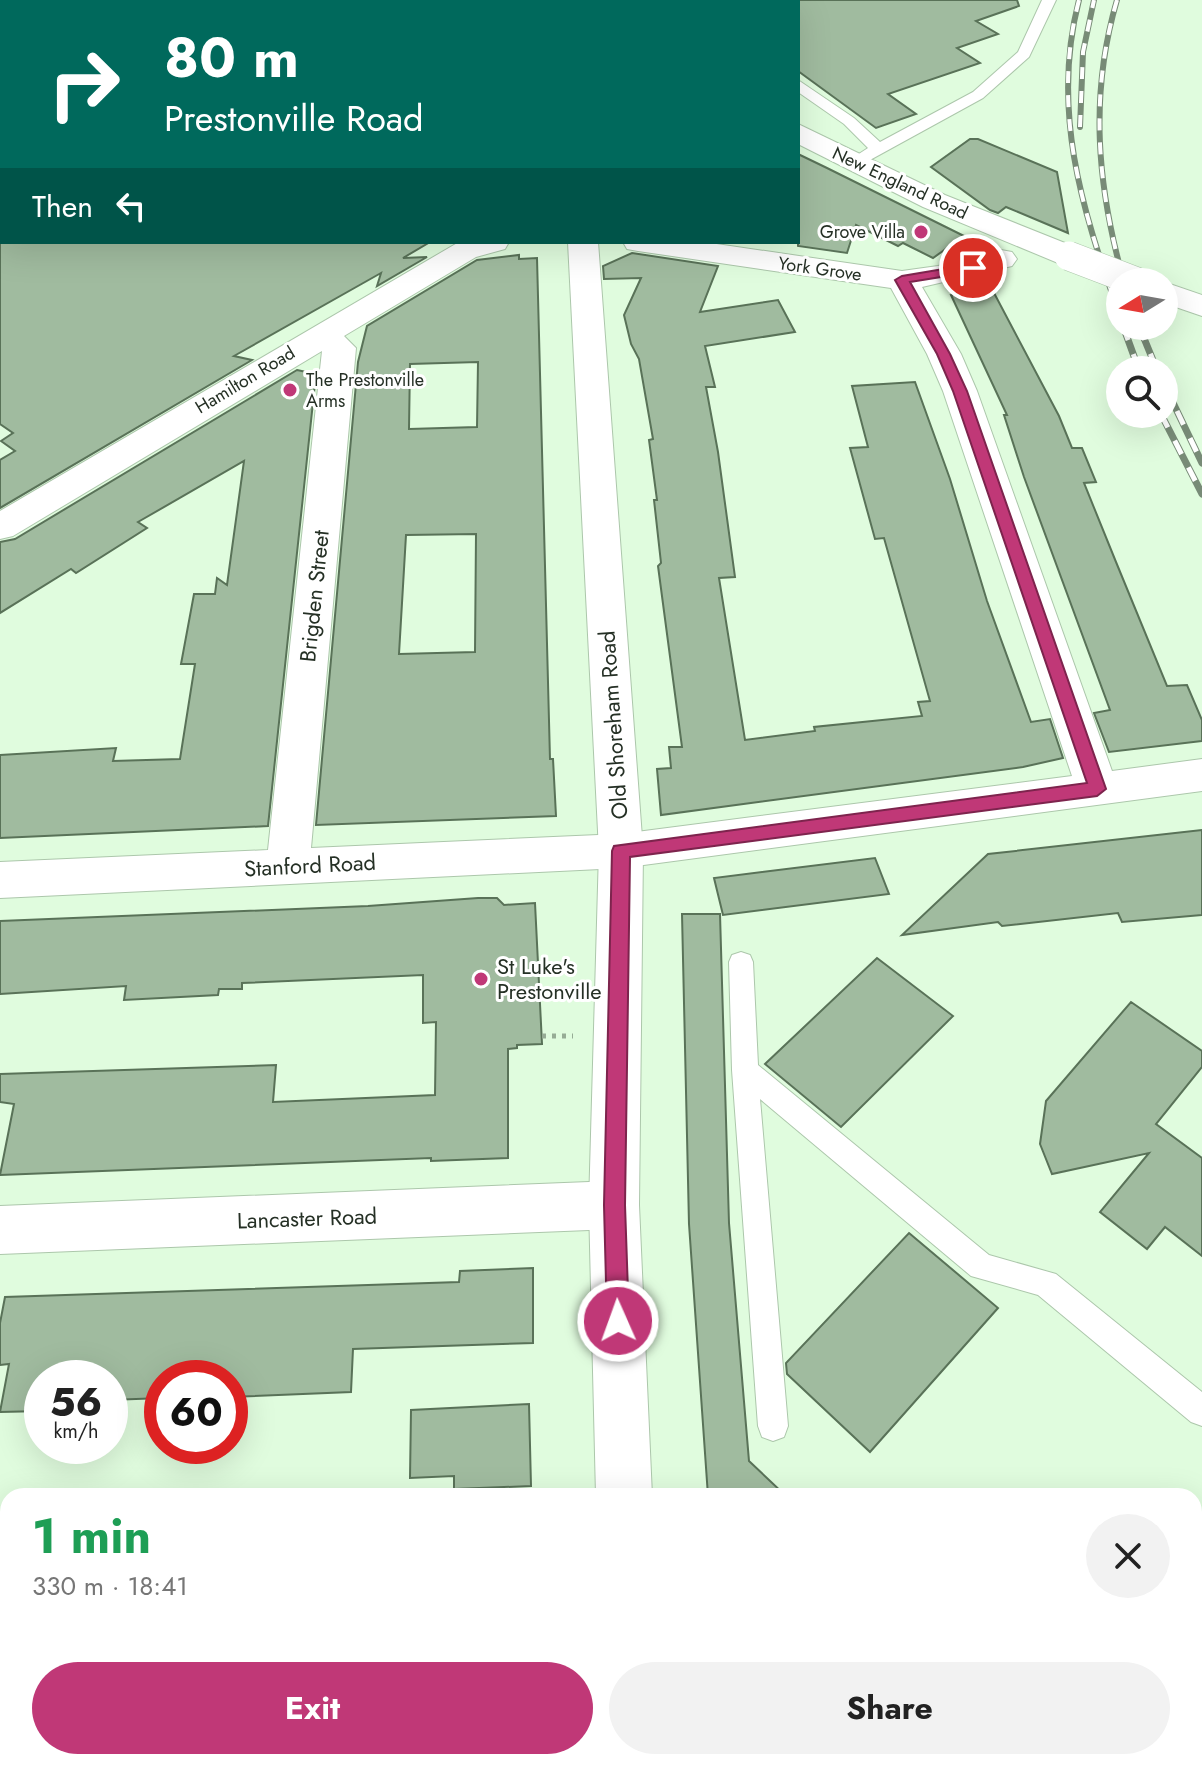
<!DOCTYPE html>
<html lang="en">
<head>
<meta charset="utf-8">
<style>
	:root { --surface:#fff; --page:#f2f2f2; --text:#222; --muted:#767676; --accent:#c03877 }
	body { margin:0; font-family:Jost,sans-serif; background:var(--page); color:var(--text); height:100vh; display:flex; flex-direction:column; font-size:30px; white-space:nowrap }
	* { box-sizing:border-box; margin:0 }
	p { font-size:26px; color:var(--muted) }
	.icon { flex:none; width:44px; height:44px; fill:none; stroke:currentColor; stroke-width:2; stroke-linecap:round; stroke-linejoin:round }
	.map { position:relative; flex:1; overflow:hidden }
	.details { position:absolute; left:0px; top:1488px; width:1202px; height:282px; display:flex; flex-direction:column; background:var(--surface); border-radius:24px 24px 0 0; box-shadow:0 8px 32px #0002 }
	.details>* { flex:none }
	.banner { position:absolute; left:0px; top:0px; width:800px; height:244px; box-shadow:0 8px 32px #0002; background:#00695c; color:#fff; overflow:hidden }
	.needle { width:52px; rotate:259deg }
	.fabs { position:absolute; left:1106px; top:268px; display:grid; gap:16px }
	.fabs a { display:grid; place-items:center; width:72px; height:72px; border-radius:50%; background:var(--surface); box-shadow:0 8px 32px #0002; font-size:40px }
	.speed { position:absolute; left:24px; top:1360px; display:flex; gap:16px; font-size:40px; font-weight:700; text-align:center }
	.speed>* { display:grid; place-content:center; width:104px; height:104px; border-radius:50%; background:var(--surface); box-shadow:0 8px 32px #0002; line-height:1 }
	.speed small { font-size:20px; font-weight:400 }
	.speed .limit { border:12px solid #d22; background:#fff; color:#111 }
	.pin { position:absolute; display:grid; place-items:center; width:68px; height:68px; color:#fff; margin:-34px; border:4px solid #fff; border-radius:50%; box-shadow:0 2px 8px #0007 }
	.me { position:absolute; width:88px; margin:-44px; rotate:358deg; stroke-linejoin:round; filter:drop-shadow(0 0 6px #0008) }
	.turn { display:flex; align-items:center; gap:28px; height:168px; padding:0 32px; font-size:36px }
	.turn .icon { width:104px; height:104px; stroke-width:2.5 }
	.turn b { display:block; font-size:56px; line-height:68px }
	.then { display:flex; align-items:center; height:76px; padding:0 32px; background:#0003; gap:16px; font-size:30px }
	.round { display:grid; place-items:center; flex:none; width:84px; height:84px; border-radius:42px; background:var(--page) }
	.summary { display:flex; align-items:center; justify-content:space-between; height:136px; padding:0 32px }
	h1 { font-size:48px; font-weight:700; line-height:60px; color:#1e9e55 }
	.button { display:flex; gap:16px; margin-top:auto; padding:16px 32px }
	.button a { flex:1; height:92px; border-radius:48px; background:var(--accent); color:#fff; font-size:32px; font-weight:700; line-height:92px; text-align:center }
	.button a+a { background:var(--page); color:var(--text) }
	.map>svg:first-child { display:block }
	.building { fill:#a0bb9f; stroke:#597258; stroke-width:2; fill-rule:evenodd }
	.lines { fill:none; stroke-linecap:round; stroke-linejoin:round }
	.service-casing { stroke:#acc7ab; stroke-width:2 }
	.minor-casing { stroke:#acc7ab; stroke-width:2 }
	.secondary-casing { stroke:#acc7ab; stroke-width:2 }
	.primary-casing { stroke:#acc7ab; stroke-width:2 }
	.path { stroke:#96ac95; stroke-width:5; stroke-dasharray:4 6; stroke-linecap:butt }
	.service { fill:#fff; fill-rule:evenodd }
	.minor { fill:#fff; fill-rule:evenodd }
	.secondary { fill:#fff; fill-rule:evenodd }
	.primary { fill:#fff; fill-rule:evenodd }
	.rail-far1-casing { stroke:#788b77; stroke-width:6 }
	.rail-casing { stroke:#788b77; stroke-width:7 }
	.rail-far1 { stroke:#fff; stroke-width:4; stroke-dasharray:12; stroke-linecap:butt }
	.rail { stroke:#fff; stroke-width:5; stroke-dasharray:15; stroke-linecap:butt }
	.secondary-bridge-casing { stroke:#acc7ab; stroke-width:30; stroke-linecap:butt }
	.secondary-bridge { stroke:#fff; stroke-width:29 }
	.route { fill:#c03877; stroke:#7d244d; stroke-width:2 }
	.poi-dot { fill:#c03877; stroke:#fff; stroke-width:3 }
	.labels { text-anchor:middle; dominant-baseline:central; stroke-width:6; stroke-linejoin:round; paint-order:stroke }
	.far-street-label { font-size:18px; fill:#253025; stroke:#fff }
	.far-poi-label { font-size:18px; fill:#253025; stroke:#fff; text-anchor:end }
	.street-label { font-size:22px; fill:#253025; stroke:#fff }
	.poi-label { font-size:22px; fill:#253025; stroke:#fff; text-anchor:start }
</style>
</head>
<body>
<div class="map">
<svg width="1202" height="1769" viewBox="0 0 1202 1769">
	<rect width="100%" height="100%" fill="#e0fcde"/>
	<g class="building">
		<path d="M 798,0 L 1017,0 L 1019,6 L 976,21 L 998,34 L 957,48 L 980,63 L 888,94 L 916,114 L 876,128 L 798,71 Z"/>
		<path d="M 970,139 L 978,139 L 1057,172 L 1068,233 L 1006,207 L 998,213 L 990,210 L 931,167 Z"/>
		<path d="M 798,154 L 827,168 L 964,236 L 933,258 L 903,243 L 898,246 L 856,225 L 847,253 L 798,246 Z"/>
		<path d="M 0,242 L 430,242 L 403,258 L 427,257 L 377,286 L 381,273 L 234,356 L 252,360 L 0,508 L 0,460 L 15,451 L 1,441 L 13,433 L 0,424 Z"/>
		<path d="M 632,253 L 718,266 L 700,312 L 778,300 L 795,332 L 705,346 L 715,387 L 706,387 L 718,452 L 735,577 L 719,578 L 745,740 L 815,731 L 814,727 L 922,716 L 918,702 L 930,701 L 884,538 L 875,539 L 850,448 L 868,447 L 852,386 L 915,382 L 950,479 L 987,601 L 1031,722 L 1050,719 L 1063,758 L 1023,767 L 661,815 L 657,769 L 671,768 L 669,747 L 682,747 L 658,566 L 661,563 L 654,500 L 657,500 L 649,440 L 653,439 L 639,359 L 631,344 L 624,315 L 641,278 L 604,279 L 603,266 Z"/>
		<path d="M 519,255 L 519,259 L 537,258 L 550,759 L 553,759 L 556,816 L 316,825 L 358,362 L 367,326 L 477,260 ZM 478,362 L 477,427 L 409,429 L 410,364 ZM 476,534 L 475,652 L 399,654 L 406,535 Z"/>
		<path d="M 993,291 L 1059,416 L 1072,448 L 1082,448 L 1096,482 L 1084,483 L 1116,562 L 1167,686 L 1187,685 L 1202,720 L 1202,741 L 1109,752 L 1094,713 L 1110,710 L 1024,477 L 1004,415 L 1007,415 L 951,295 Z"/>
		<path d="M 297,370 L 316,374 L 268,826 L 0,838 L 0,755 L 116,748 L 113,761 L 180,759 L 195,664 L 181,664 L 194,594 L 215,594 L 217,578 L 227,585 L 244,461 L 138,522 L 147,528 L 76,573 L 71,569 L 0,613 L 0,542 L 15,539 Z"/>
		<path d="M 1202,830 L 1202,915 L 1122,922 L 1118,913 L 1002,926 L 998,922 L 902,935 L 988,854 Z"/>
		<path d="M 875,858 L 889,894 L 723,915 L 714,878 Z"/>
		<path d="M 478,898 L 497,898 L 504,905 L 535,903 L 542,1044 L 517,1045 L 517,1048 L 508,1049 L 508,1158 L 431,1161 L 431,1158 L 0,1175 L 14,1104 L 0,1102 L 0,1074 L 276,1065 L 273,1102 L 435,1095 L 436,1022 L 423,1023 L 423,975 L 242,983 L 242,989 L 219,989 L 218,995 L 124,1000 L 126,986 L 0,994 L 0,921 L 368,906 Z"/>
		<path d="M 682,914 L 720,914 L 729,1223 L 749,1461 L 786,1496 L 708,1496 L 689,1224 Z"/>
		<path d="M 877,958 L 953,1016 L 841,1127 L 765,1064 Z"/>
		<path d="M 1131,1002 L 1202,1051 L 1202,1067 L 1156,1124 L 1202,1158 L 1202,1256 L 1165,1227 L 1147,1249 L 1100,1212 L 1149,1153 L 1052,1174 L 1040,1144 L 1046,1101 Z"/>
		<path d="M 909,1233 L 998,1308 L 870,1452 L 787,1374 L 786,1363 Z"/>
		<path d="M 533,1268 L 533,1343 L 353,1349 L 351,1392 L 230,1397 L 230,1378 L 162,1378 L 162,1398 L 110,1400 L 110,1378 L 42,1378 L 42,1411 L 0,1412 L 9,1364 L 0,1365 L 0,1323 L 5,1297 L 459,1282 L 460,1271 Z"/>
		<path d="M 529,1404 L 531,1486 L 454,1489 L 454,1476 L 410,1478 L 411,1410 Z"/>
	</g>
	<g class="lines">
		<g class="service-casing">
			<g id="service">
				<path d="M 668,0 L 684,0 L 685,2 L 669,2 Z"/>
				<path d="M 1042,0 L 1056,0 L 1029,57 L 983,98 L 859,166 L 853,168 L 845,163 L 868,148 L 844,124 L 798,92 L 798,80 L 854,118 L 880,142 L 973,92 L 1018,52 Z"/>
				<path d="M 741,952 L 750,955 L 753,962 L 758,1065 L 989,1255 L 1056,1274 L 1202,1392 L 1202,1426 L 1191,1422 L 1038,1295 L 971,1276 L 760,1099 L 788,1426 L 784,1437 L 773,1441 L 762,1437 L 758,1426 L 732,1070 L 729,962 L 732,955 Z"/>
			</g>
		</g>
		<g class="minor-casing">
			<g id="minor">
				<path d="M 459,242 L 509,242 L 505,249 L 476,257 L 344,336 L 356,348 L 311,848 L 621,834 L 1072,776 L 943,391 L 927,354 L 891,288 L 638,251 L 627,249 L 623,242 L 703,242 L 902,271 L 938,266 L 1001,250 L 1012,252 L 1017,259 L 1012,266 L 922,287 L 961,354 L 977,391 L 1112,771 L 1202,759 L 1202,791 L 621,868 L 0,898 L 0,862 L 268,850 L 322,351 L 13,536 L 0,539 L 0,511 Z"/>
				<path d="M 614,1181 L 632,1188 L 639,1205 L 632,1222 L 614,1229 L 0,1254 L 0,1206 Z"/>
				<path d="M 0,1705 L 8,1705 L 8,1762 L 19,1762 L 0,1767 Z"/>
			</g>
		</g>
		<g class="secondary-casing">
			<g id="secondary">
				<path d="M 798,124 L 945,195 L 1080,249 L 1085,256 L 1080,263 L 1069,265 L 1058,263 L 923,207 L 798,144 Z"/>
				<path d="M 1164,282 L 1202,295 L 1202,316 L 1164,303 Z"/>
			</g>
		</g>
		<g class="primary-casing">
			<g id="primary">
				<path d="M 507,0 L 534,0 L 535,2 L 508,2 Z"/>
				<path d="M 556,0 L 585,0 L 586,2 L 557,2 Z"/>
				<path d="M 568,242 L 598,242 L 643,851 L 639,1205 L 652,1496 L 596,1496 L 589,1205 L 599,851 Z"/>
				<path d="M 603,1762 L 665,1762 L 666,1769 L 604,1769 Z"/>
			</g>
		</g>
		<path class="path" d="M 542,1036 L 573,1036"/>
		<use href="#service" class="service"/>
		<use href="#minor" class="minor"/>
		<use href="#secondary" class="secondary"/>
		<use href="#primary" class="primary"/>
		<g class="rail-far1-casing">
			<g id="rail-far1">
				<path d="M 1079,0 C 1051,108 1081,208 1118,310"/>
				<path d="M 1117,0 C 1089,96 1097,186 1124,282"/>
				<path d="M 294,2 L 300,0"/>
				<path d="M 315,2 L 321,0"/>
				<path d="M 1080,127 L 1083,52 L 1094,0"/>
			</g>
		</g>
		<g class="rail-casing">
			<g id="rail">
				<path d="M 1117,308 L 1120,317"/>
				<path d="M 1123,326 L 1139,370"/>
				<path d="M 1139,326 L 1157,370"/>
				<path d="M 1164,384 L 1202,463"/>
				<path d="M 1161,414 L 1202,494"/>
			</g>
		</g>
		<use href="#rail-far1" class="rail-far1"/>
		<use href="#rail" class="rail"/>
		<g class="secondary-bridge-casing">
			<path id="secondary-bridge" d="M 1069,256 L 1137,282"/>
		</g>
		<use href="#secondary-bridge" class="secondary-bridge"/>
	</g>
	<path class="route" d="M 973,264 L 979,268 L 978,271 L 910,282 L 950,354 L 967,391 L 1106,789 L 1097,796 L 630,857 L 625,1205 L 629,1321 L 626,1329 L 618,1332 L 610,1329 L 607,1321 L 604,1205 L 612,851 L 614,846 L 1087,783 L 953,391 L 937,354 L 895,280 L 902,276 Z"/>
	<g class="poi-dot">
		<circle cx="921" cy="232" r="8"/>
		<circle cx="290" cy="390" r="8"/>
		<circle cx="481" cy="979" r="8"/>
	</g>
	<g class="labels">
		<g class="far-street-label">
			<text transform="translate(900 183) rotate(25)">New England Road</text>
			<text transform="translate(820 269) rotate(8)">York Grove</text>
			<text transform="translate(245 380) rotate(-31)">Hamilton Road</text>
		</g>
		<g class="far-poi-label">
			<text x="905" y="232">Grove Villa</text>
			<text x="306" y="380" text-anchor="start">The Prestonville<tspan x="306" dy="21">Arms</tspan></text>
		</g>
		<g class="street-label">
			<text transform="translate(314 596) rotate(-84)">Brigden Street</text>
			<text transform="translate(613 725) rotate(-94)">Old Shoreham Road</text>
			<text transform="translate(310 865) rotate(-3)">Stanford Road</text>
			<text transform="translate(307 1218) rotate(-2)">Lancaster Road</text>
		</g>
		<g class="poi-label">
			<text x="497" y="966">St Luke's<tspan x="497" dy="25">Prestonville</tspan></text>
		</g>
	</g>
</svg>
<div class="fabs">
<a><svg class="needle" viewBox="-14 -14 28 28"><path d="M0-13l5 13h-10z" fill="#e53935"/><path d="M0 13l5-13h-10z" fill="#767676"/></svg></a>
<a><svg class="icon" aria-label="search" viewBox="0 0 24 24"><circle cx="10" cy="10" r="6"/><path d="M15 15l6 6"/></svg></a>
</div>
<div class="speed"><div>56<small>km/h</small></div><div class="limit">60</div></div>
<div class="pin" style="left:973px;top:268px;background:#d93025"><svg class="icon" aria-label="arrive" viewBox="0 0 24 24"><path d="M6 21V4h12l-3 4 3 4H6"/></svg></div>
<svg class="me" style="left:618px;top:1321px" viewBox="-20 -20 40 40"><circle r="17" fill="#c03877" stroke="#fff" stroke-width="3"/><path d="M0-11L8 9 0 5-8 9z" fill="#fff"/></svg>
<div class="banner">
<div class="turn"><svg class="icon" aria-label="right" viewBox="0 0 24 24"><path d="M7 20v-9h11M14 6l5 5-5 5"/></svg><div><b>80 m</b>Prestonville Road</div></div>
<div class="then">Then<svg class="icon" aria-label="left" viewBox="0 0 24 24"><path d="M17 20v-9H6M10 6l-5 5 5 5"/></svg></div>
</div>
<section class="details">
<div class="summary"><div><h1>1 min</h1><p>330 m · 18:41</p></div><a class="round"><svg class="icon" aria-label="close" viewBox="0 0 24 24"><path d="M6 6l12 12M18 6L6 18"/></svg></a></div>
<div class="button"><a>Exit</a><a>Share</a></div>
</section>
</div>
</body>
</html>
